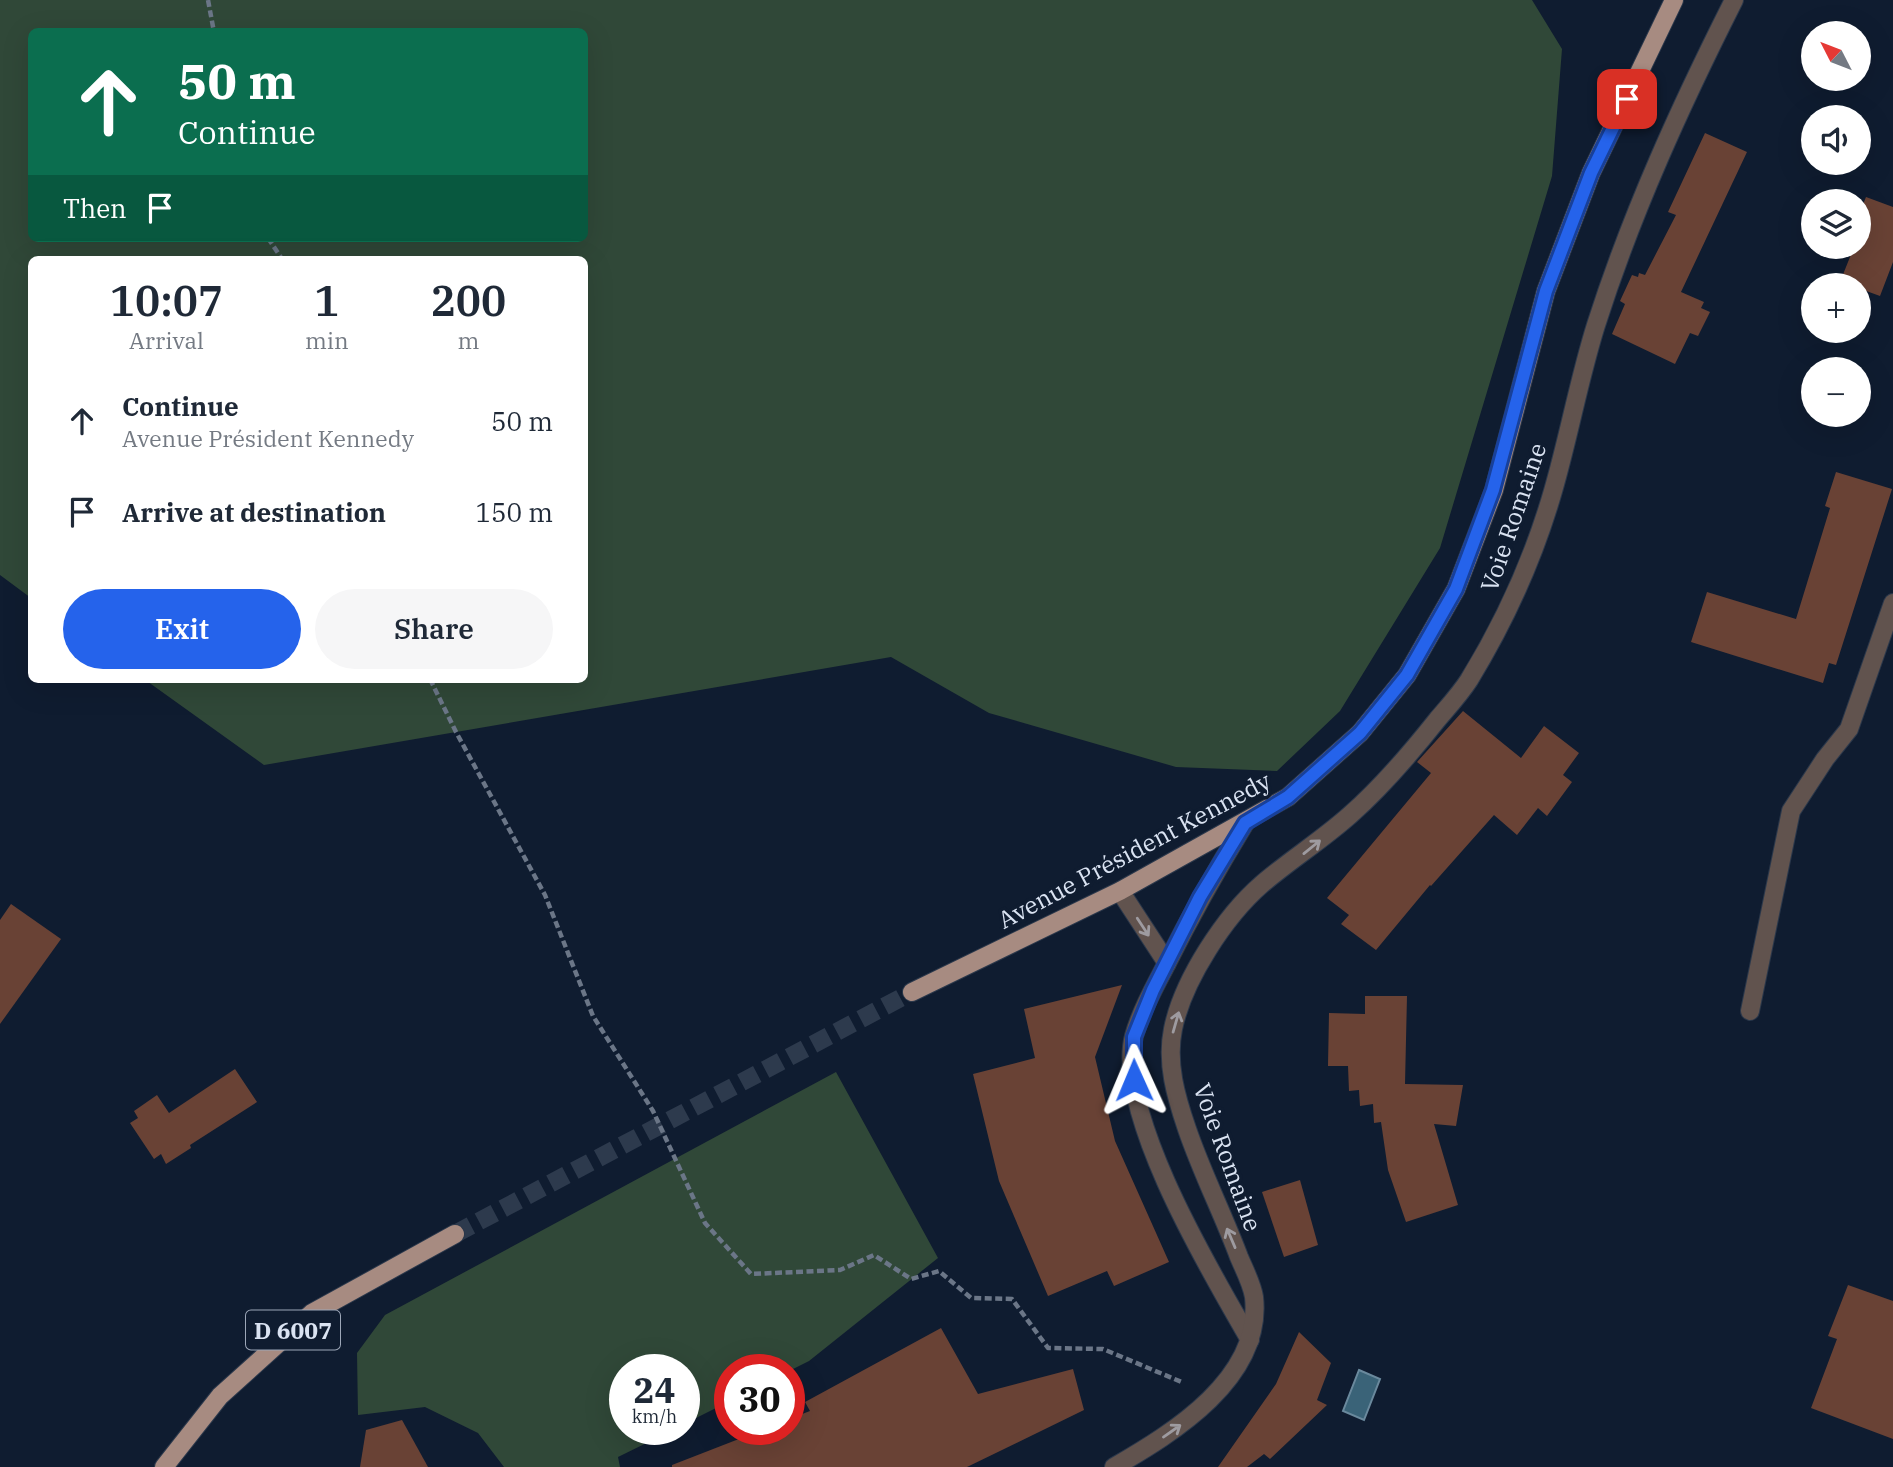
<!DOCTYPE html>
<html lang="en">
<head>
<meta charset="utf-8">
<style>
	:root { --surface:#fff; --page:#f6f6f7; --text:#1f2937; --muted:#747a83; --accent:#2563eb }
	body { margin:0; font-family:"IBM Plex Serif",serif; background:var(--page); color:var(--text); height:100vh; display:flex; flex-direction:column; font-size:26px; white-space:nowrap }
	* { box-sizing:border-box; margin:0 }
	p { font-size:23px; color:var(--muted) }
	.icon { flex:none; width:38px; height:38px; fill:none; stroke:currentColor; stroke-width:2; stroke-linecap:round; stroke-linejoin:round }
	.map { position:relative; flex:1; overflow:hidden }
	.panel { position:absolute; left:28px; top:256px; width:560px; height:427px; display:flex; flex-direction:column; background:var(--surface); border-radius:10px; box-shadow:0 7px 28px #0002 }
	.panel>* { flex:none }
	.hud { position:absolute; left:28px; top:28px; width:560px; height:214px; border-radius:10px; box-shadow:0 7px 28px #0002; background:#0b6e4f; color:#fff; overflow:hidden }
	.needle { width:46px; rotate:312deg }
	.fabs { position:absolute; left:1801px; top:21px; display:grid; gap:14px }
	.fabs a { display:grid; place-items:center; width:70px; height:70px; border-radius:50%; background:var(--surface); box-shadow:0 7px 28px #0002; font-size:35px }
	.speed { position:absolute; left:609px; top:1354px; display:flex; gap:14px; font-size:35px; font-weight:700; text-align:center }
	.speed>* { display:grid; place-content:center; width:91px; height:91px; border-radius:50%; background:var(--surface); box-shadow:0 7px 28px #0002; line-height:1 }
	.speed small { font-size:18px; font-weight:400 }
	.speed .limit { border:10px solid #d22; background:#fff; color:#111 }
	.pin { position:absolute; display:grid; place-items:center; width:60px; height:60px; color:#fff; margin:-30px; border-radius:14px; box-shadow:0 4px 10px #0006 }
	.me { position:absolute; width:77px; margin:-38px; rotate:359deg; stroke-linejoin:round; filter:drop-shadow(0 0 5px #0008) }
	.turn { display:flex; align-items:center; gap:24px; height:147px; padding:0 35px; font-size:32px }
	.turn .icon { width:91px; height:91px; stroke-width:2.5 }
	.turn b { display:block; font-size:49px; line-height:60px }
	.then { display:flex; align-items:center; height:66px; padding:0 35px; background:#0003; gap:14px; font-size:26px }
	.eta { display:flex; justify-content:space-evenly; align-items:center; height:119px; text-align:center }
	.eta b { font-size:42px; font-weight:600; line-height:49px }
	.primary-button { display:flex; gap:14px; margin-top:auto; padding:14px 35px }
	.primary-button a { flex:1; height:80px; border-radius:42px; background:var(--accent); color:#fff; font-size:28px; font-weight:600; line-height:80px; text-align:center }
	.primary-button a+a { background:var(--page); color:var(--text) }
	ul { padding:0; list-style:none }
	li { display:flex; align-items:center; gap:21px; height:91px; padding:0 35px }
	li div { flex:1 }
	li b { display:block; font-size:26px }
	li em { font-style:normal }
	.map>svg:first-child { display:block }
	.green { fill:#304838; fill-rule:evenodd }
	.water { fill:#3a6378; stroke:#6a899d; stroke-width:2 }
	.building { fill:#694235 }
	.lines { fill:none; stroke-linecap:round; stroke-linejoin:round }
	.primary-tunnel { stroke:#2d3a4d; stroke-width:18; stroke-dasharray:18 9; stroke-linecap:butt }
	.street-casing { stroke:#2b384b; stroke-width:20 }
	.primary-casing { stroke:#2b384b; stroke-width:20 }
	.path { stroke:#6b7687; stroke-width:4.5; stroke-dasharray:7 3.5; stroke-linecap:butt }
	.street { stroke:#61534e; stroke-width:18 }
	.primary { stroke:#a78b81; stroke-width:18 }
	.oneway { stroke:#9e9ba0 }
	.route-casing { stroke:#184099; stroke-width:18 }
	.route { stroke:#2563eb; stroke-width:12 }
	.labels { text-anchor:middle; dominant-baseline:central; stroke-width:7; stroke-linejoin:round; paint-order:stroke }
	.shield { fill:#0f1c30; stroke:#9da7b8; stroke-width:2 }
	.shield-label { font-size:23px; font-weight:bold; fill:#dae3f2 }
	.street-label { font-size:24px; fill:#dae3f2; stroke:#0f1c30 }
</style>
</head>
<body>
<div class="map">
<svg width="1893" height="1467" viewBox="0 0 1893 1467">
	<rect width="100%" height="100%" fill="#0f1c30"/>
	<g class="green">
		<path d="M 0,0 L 1532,0 L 1562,49 L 1552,176 L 1440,548 L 1340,711 L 1277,771 L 1176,767 L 989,713 L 891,657 L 264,765 L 144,679 L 584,679 L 584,259 L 32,259 L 31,598 L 0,575 ZM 32,32 L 584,32 L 584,238 L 32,238 Z"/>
		<path d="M 836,1072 L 938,1258 L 809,1361 L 789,1371 L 730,1370 L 730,1401 L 684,1424 L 684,1370 L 625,1370 L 625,1430 L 673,1430 L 618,1457 L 620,1467 L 504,1467 L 478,1433 L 425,1407 L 358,1415 L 357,1353 L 385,1315 Z"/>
	</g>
	<path class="water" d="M 1359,1370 L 1380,1379 L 1364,1420 L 1343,1411 Z"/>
	<g class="building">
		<path d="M 1705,133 L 1747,152 L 1681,292 L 1704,302 L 1701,308 L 1710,312 L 1698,336 L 1690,333 L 1675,364 L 1612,334 L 1625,304 L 1620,301 L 1632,275 L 1638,277 L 1639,273 L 1645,275 L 1676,215 L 1668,212 Z"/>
		<path d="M 1866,197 L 1893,207 L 1893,262 L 1880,296 L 1858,288 L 1858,285 L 1840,282 L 1854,247 L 1858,247 L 1858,217 Z"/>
		<path d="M 1836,472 L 1892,489 L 1836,665 L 1829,663 L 1823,683 L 1691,642 L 1707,592 L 1796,619 L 1830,508 L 1825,506 Z"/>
		<path d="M 1463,711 L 1521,758 L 1544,726 L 1579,753 L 1563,775 L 1572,782 L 1547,816 L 1538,808 L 1517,835 L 1494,815 L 1431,886 L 1430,885 L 1376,950 L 1341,924 L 1349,915 L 1327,898 L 1431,773 L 1417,762 Z"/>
		<path d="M 11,904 L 61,939 L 0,1024 L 0,920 Z"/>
		<path d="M 1122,985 L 1095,1057 L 1115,1141 L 1169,1262 L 1114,1286 L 1107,1271 L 1048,1296 L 999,1181 L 973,1074 L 1035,1058 L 1024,1009 Z"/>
		<path d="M 1365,996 L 1407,996 L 1405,1084 L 1463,1085 L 1456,1126 L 1434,1124 L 1458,1205 L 1406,1222 L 1388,1170 L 1381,1122 L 1374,1123 L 1373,1104 L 1360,1106 L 1359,1090 L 1349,1091 L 1348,1066 L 1328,1066 L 1329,1013 L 1365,1014 Z"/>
		<path d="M 235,1069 L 257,1102 L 190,1145 L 191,1148 L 166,1164 L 161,1154 L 154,1159 L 130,1123 L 138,1118 L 134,1111 L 157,1095 L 169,1113 Z"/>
		<path d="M 1300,1180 L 1318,1245 L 1284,1257 L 1262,1192 Z"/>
		<path d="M 1848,1285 L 1893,1301 L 1893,1439 L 1811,1408 L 1837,1339 L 1828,1336 Z"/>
		<path d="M 941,1328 L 978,1394 L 1073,1369 L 1084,1410 L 967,1467 L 672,1467 L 672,1465 L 762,1430 L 789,1430 L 789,1419 L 810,1411 L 805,1402 Z"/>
		<path d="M 1299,1332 L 1331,1363 L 1317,1400 L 1327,1405 L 1270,1459 L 1264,1454 L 1247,1467 L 1218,1467 L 1276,1384 Z"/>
		<path d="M 402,1420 L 428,1467 L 360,1467 L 366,1430 Z"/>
	</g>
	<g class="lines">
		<path class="primary-tunnel" d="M 455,1234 L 912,992"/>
		<g class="street-casing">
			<g id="street">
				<path d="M 1245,823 C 1217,869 1191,915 1167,963 C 1155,986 1141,1011 1134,1036 C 1114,1111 1212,1274 1250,1340"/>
				<path d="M 1120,891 L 1167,963"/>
				<path d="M 1750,1011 L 1791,811 L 1825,759 L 1849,729 L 1893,603"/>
				<path d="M 1114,1467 C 1173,1433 1263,1378 1254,1297 C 1252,1284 1244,1269 1239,1257 C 1223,1214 1202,1173 1187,1129 C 1176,1097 1166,1063 1173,1029 C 1183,980 1225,916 1262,884 C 1290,860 1322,840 1350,815 C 1383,786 1410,754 1437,720 C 1448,707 1460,694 1469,680 C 1505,621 1534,557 1553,491 C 1569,436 1579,379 1596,325 C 1632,212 1681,105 1734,0"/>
			</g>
		</g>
		<g class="primary-casing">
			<g id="primary">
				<path d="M 912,992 L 1120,891 L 1288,797 L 1360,733 L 1407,675 L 1456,589 L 1494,490 L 1546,291 L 1591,173 L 1674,0"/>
				<path d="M 164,1467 L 220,1396 L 312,1313 L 455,1234"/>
			</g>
		</g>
		<g class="path">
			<path d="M 208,0 L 214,32"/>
			<path d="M 268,238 L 282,259"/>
			<path d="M 430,679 L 456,732 L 545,895 L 593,1016 L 653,1111 L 705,1223 L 751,1274 L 840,1270 L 874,1255 L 911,1279 L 939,1271 L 971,1298 L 1012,1299 L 1048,1348 L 1103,1349 L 1184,1383"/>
		</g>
		<use href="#street" class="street"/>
		<use href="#primary" class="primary"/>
	</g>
	<defs><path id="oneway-shaft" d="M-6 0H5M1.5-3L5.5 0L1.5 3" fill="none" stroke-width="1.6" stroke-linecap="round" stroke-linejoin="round" transform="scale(1.75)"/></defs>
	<g class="oneway">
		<use href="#oneway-shaft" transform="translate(1312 847) rotate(-39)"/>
		<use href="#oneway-shaft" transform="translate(1143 927) rotate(57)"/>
		<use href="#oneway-shaft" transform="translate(1176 1022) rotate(-74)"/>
		<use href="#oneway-shaft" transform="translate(1231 1238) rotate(-113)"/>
		<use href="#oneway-shaft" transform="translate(1172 1431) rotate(-35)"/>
	</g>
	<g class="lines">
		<g class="route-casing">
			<path id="route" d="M 1134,1080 L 1134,1037 L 1153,990 L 1200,897 L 1245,823 L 1288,797 L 1360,733 L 1407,675 L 1456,589 L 1493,490 L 1546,291 L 1591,173 L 1627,99"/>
		</g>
		<use href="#route" class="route"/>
	</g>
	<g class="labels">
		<rect class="shield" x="246" y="1310.5" width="94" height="39" rx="5"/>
		<g class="shield-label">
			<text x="293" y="1330">D 6007</text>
		</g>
		<g class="street-label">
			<text transform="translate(1513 517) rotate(-71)">Voie Romaine</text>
			<text transform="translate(1134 850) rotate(-28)">Avenue Président Kennedy</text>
			<text transform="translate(1228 1157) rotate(70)">Voie Romaine</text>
		</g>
	</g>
</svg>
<div class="fabs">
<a><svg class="needle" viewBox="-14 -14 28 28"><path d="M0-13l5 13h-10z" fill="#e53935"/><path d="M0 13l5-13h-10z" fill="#747a83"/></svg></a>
<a><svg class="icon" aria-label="sound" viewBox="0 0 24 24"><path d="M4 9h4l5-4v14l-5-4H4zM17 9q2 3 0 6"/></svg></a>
<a><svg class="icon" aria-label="layers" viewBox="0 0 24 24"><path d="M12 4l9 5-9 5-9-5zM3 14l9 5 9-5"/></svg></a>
<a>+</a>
<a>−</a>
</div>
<div class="speed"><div>24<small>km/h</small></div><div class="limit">30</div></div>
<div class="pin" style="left:1627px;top:99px;background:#d93025"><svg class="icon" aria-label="arrive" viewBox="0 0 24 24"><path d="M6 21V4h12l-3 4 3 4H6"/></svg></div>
<svg class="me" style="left:1134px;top:1080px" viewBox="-20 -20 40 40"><path d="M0-17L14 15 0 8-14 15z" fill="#2563eb" stroke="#fff" stroke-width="4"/></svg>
<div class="hud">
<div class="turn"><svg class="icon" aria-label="ahead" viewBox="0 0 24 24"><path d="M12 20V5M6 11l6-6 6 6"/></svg><div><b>50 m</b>Continue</div></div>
<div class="then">Then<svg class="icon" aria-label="arrive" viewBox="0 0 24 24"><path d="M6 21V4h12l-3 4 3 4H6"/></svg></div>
</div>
<section class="panel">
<div class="eta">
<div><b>10:07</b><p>Arrival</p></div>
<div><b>1</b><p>min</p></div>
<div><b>200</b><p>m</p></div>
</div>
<ul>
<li><svg class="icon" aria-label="ahead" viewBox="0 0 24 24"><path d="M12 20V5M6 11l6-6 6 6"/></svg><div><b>Continue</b><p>Avenue Président Kennedy</p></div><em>50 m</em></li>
<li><svg class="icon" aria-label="arrive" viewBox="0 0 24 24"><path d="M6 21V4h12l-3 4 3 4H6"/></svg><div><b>Arrive at destination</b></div><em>150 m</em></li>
</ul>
<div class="primary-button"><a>Exit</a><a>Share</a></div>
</section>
</div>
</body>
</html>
